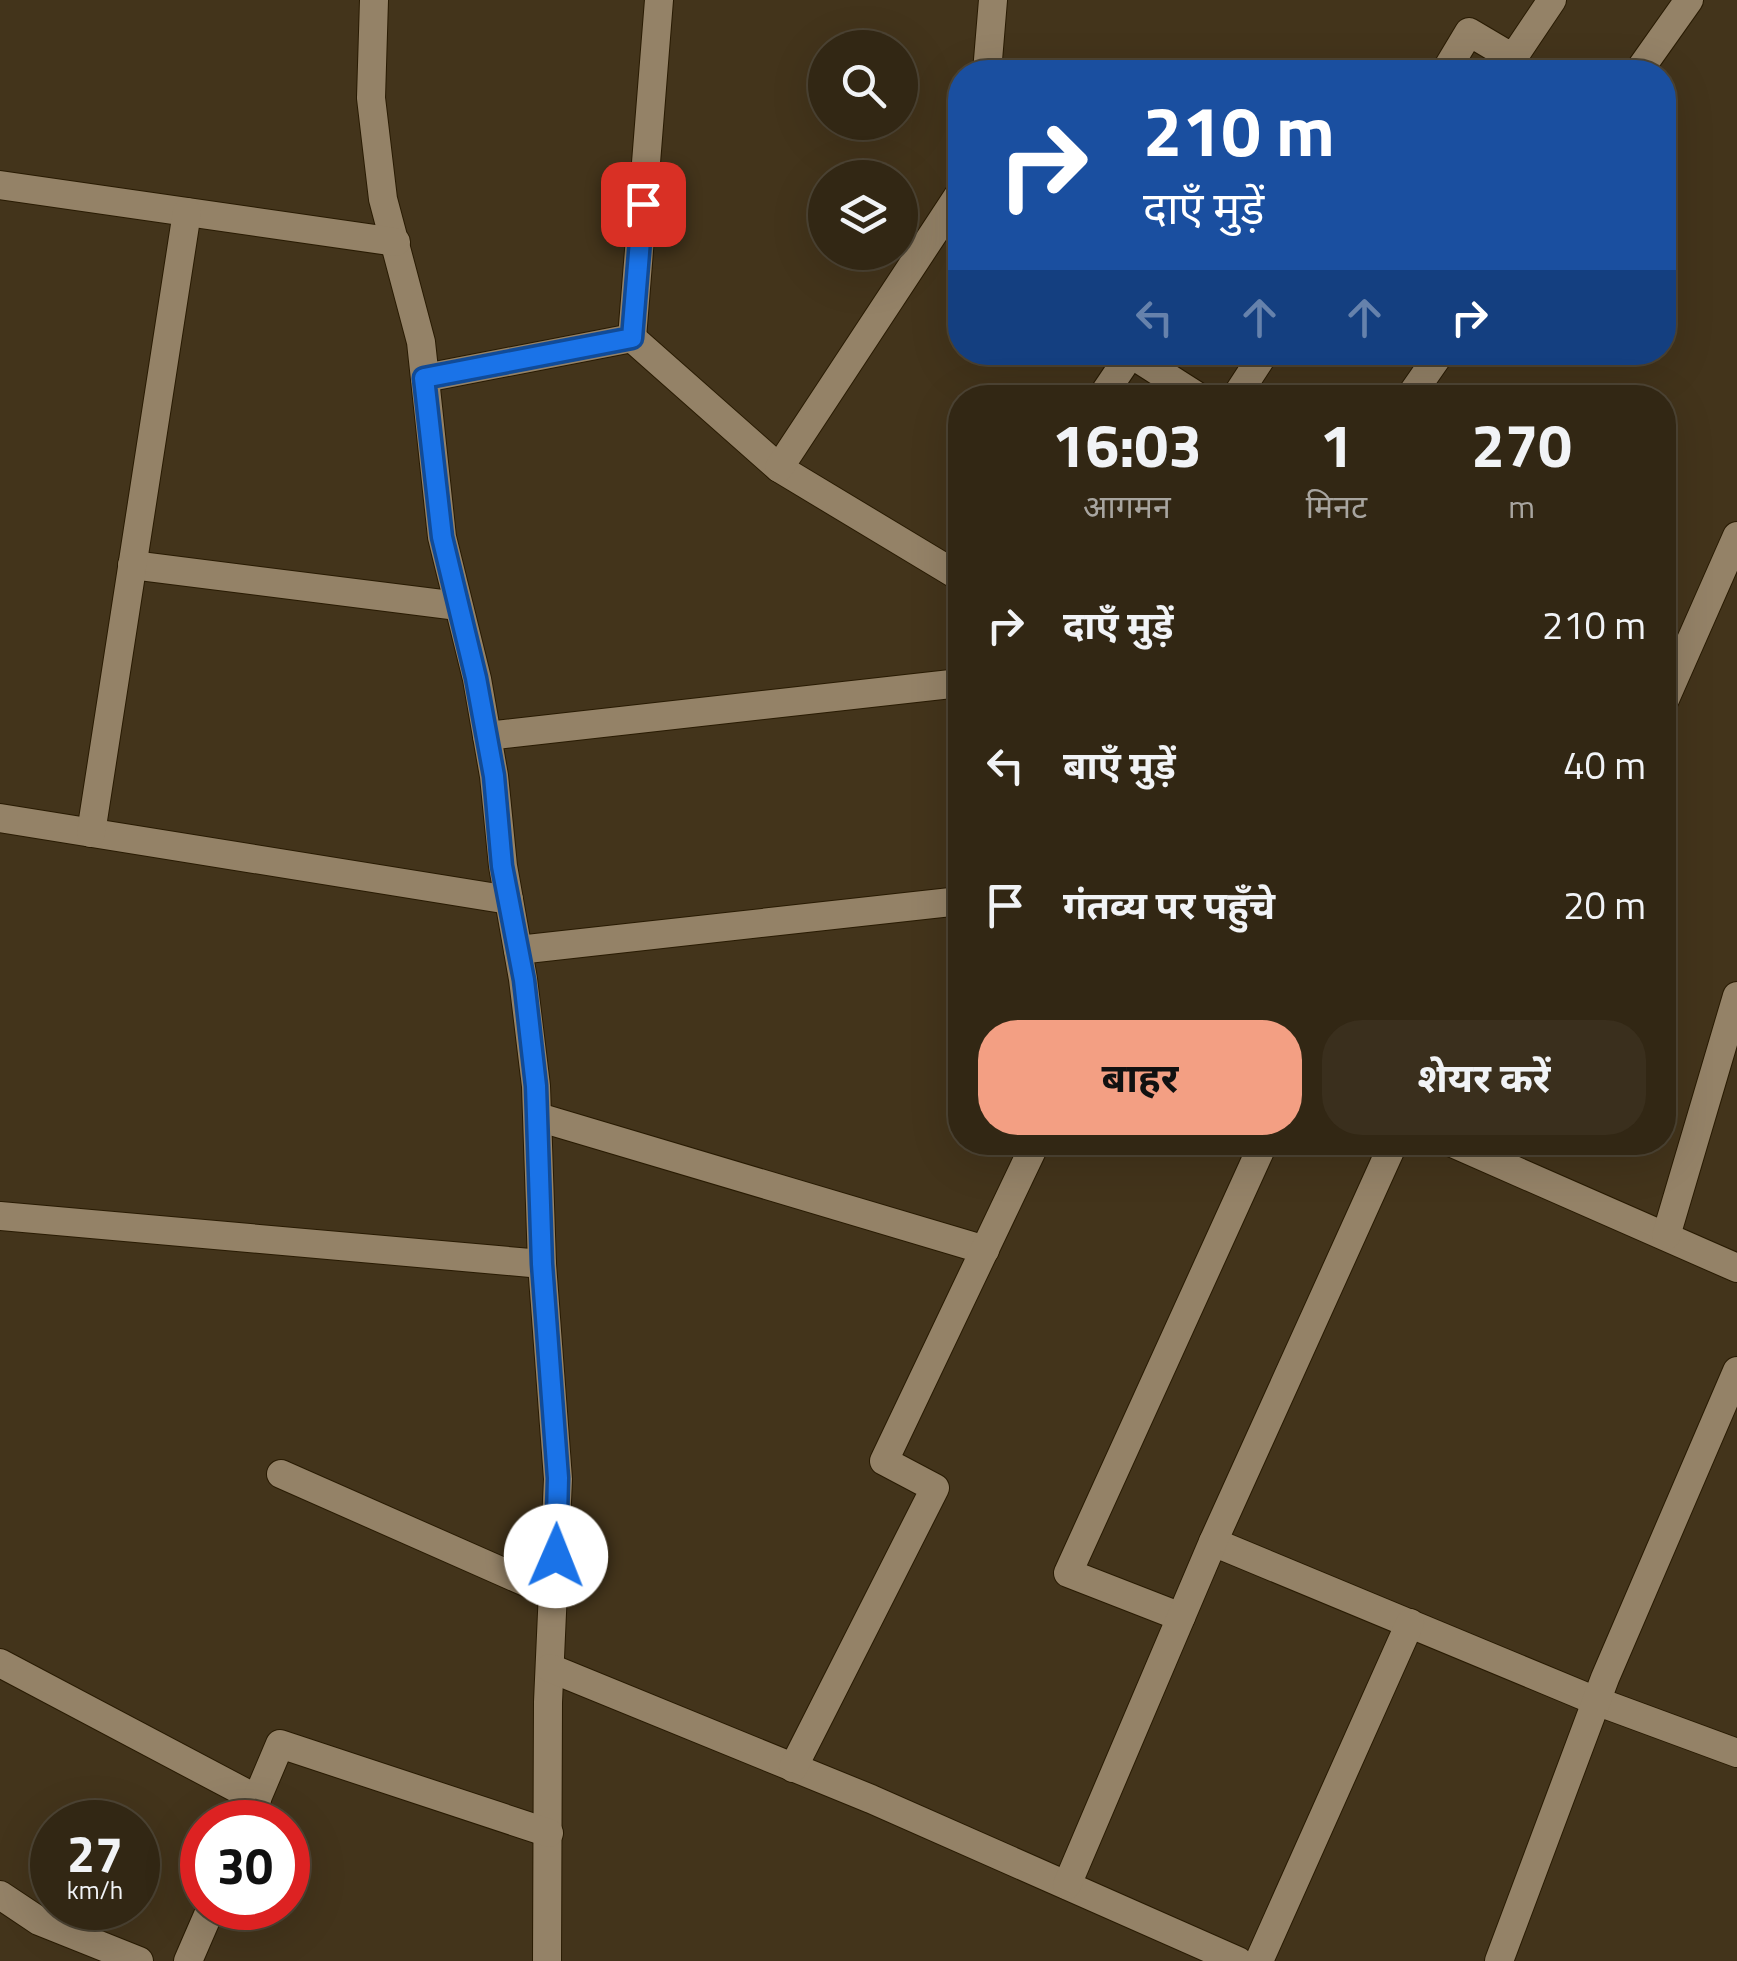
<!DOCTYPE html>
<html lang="hi">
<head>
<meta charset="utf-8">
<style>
	:root { --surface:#322714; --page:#3a2f1d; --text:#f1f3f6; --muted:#a8a5a0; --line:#4d4434; --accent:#f39f83 }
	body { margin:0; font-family:"Titillium Web","Noto Sans Devanagari",sans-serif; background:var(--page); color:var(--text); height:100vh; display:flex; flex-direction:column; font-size:38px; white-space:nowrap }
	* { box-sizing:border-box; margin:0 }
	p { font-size:32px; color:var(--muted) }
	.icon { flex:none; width:55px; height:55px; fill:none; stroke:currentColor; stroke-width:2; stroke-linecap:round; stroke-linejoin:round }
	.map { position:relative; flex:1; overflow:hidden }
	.panel { position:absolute; left:948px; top:385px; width:728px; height:770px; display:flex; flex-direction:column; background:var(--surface); border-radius:40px; box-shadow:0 10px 40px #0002,0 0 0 2px var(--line) }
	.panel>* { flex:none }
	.banner { position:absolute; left:948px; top:60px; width:728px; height:305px; border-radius:40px; box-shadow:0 10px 40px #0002,0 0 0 2px var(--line); background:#1a4fa0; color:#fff; overflow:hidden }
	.fabs { position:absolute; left:808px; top:30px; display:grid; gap:20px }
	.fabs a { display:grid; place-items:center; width:110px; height:110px; border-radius:50%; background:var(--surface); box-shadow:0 10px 40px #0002,0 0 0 2px var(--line); font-size:50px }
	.speed { position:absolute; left:30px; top:1800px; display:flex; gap:20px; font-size:50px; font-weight:700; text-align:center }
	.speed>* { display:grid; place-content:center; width:130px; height:130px; border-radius:50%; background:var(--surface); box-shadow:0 10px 40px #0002,0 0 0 2px var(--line); line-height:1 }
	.speed small { font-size:25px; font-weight:400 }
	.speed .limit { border:15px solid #d22; background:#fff; color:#111 }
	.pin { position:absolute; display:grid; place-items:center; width:85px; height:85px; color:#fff; margin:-42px; border-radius:20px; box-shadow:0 5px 15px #0006 }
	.me { position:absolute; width:110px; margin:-55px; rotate:1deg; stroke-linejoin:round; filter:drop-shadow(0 0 8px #0008) }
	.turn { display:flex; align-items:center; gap:35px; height:210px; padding:0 30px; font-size:45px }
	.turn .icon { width:130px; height:130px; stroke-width:2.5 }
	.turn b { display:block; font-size:70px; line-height:85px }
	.lanes { display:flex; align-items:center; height:95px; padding:0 30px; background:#0003; justify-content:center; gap:50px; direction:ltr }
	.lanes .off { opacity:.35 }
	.eta { display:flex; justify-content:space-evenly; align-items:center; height:170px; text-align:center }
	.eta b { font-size:60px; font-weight:700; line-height:70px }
	.action { display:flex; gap:20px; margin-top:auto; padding:20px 30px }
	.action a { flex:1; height:115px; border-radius:40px; background:var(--accent); color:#111; font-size:40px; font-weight:700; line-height:115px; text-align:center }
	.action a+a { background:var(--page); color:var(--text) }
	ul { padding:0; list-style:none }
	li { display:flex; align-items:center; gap:30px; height:140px; padding:0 30px }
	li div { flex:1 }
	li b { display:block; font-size:38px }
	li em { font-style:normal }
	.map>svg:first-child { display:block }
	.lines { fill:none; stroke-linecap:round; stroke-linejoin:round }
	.minor-casing { stroke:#291b03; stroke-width:30 }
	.minor { stroke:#948267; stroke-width:28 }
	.route-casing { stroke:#114b97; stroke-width:25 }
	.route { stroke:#1a73e8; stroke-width:18 }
</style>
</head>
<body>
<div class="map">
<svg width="1737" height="1961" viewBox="0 0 1737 1961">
	<rect width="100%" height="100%" fill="#43341b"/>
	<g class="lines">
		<g class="minor-casing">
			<g id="minor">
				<path d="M 374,0 L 371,98 L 383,199 L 421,342 L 442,537 L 477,679 L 494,776 L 503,866 L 523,979 L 536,1086 L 542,1264 L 558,1479 L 548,1702 L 547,1961"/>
				<path d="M 987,72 L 993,0"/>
				<path d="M 1445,72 L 1469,32 L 1513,58 L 1552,0"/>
				<path d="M 1638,72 L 1689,0"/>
				<path d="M 0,185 L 396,242"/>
				<path d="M 632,338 L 779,468 L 960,577"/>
				<path d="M 632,338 L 659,0"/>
				<path d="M 1131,354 L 1200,398"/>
				<path d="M 425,378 L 632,338"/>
				<path d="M 1101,398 L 1132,352"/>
				<path d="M 1235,398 L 1265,352"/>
				<path d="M 1409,398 L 1441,352"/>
				<path d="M 779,468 L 960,193"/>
				<path d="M 132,565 L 458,606"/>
				<path d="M 1662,706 L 1737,536"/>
				<path d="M 487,736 L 960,683"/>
				<path d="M 0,818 L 509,900"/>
				<path d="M 91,833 L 187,212"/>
				<path d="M 518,950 L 960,901"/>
				<path d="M 538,1117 L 985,1250"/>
				<path d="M 1450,1142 L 1737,1268"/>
				<path d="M 0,1216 L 542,1264"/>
				<path d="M 1666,1236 L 1737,996"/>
				<path d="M 281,1474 L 555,1595"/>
				<path d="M 1213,1542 L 1596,1701 L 1737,1753"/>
				<path d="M 1181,1617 L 1068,1573 L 1264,1142"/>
				<path d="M 0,1663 L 257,1799"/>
				<path d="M 550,1668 L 871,1799 L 1238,1961"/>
				<path d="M 793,1768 L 935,1488 L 884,1461 L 1036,1142"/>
				<path d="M 247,1822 L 280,1744 L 549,1833"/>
				<path d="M 1067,1885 L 1213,1542 L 1394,1142"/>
				<path d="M 0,1895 L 39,1921 L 139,1961"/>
				<path d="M 188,1961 L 211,1908"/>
				<path d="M 1259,1961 L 1410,1623"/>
				<path d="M 1499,1961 L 1605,1678 L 1737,1371"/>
			</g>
		</g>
		<use href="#minor" class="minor"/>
	</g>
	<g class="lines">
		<g class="route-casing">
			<path id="route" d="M 556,1556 L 558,1478 L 542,1264 L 536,1086 L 524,980 L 502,866 L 494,776 L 476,678 L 442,537 L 424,378 L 632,338 L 643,204"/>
		</g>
		<use href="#route" class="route"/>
	</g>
</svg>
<div class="fabs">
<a><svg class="icon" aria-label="search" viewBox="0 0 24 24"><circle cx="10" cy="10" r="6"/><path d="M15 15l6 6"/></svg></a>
<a><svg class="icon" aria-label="layers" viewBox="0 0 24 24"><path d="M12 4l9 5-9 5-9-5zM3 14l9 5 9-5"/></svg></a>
</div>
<div class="speed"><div>27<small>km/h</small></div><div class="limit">30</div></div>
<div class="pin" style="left:643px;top:204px;background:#d93025"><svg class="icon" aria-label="arrive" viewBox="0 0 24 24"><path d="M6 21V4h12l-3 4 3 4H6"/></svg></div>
<svg class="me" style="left:556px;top:1556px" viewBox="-20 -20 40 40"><circle r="19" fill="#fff"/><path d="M0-13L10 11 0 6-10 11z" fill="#1a73e8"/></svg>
<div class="banner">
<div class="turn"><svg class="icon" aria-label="right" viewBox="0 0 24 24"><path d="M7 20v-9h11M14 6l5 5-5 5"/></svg><div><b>210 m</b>दाएँ मुड़ें</div></div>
<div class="lanes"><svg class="icon off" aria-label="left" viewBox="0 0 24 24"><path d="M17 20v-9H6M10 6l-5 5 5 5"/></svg><svg class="icon off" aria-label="ahead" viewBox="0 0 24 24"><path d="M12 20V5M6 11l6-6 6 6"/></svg><svg class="icon off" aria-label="ahead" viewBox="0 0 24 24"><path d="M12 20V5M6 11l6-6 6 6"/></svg><svg class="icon" aria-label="right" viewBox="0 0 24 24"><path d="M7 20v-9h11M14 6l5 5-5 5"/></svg></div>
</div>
<section class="panel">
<div class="eta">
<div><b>16:03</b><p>आगमन</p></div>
<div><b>1</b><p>मिनट</p></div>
<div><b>270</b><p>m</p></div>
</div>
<ul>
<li><svg class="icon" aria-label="right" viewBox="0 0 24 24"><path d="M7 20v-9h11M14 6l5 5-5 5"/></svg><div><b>दाएँ मुड़ें</b></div><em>210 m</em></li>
<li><svg class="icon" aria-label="left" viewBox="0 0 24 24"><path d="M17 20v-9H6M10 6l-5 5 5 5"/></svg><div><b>बाएँ मुड़ें</b></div><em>40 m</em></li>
<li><svg class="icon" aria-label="arrive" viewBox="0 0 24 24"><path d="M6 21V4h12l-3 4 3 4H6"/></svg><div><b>गंतव्य पर पहुँचे</b></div><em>20 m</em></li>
</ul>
<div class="action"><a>बाहर</a><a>शेयर करें</a></div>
</section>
</div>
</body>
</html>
